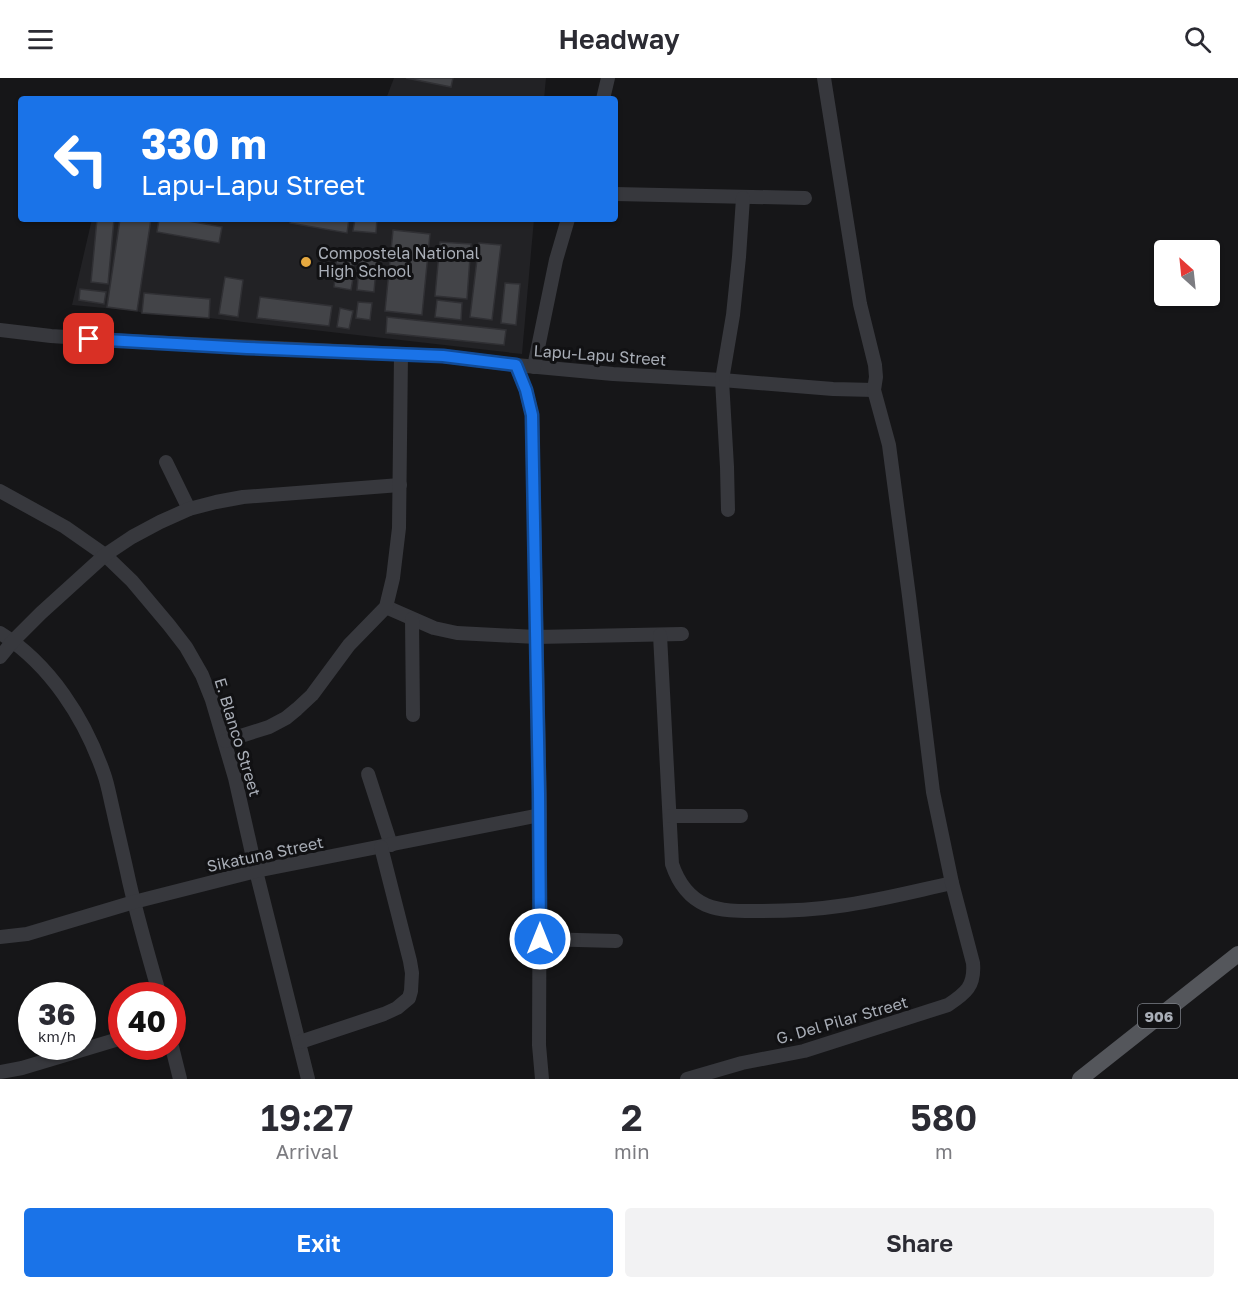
<!DOCTYPE html>
<html lang="en">
<head>
<meta charset="utf-8">
<style>
	:root { --surface:#fff; --page:#f2f2f3; --text:#2b2b33; --muted:#7c7c81; --accent:#1a73e8 }
	body { margin:0; font-family:"Golos Text",sans-serif; background:var(--page); color:var(--text); height:100vh; display:flex; flex-direction:column; font-size:22px; white-space:nowrap }
	* { box-sizing:border-box; margin:0 }
	p { font-size:20px; color:var(--muted) }
	.icon { flex:none; width:33px; height:33px; fill:none; stroke:currentColor; stroke-width:2; stroke-linecap:round; stroke-linejoin:round }
	.map { position:relative; height:1001px; overflow:hidden }
	.side { display:flex; flex-direction:column; background:var(--surface); flex:1 }
	.side>* { flex:none }
	.top-card { position:absolute; left:18px; top:18px; width:600px; height:126px; border-radius:6px; box-shadow:0 2px 4px #0004; background:#1a73e8; color:#fff; overflow:hidden }
	.needle { width:39px; rotate:333deg }
	.tools { position:absolute; left:1154px; top:162px; display:grid; gap:12px }
	.tools a { display:grid; place-items:center; width:66px; height:66px; border-radius:6px; background:var(--surface); box-shadow:0 2px 4px #0004; font-size:30px }
	.speed { position:absolute; left:18px; top:904px; display:flex; gap:12px; font-size:30px; font-weight:700; text-align:center }
	.speed>* { display:grid; place-content:center; width:78px; height:78px; border-radius:50%; background:var(--surface); box-shadow:0 2px 4px #0004; line-height:1 }
	.speed small { font-size:15px; font-weight:400 }
	.speed .limit { border:9px solid #d22; background:#fff; color:#111 }
	.pin { position:absolute; display:grid; place-items:center; width:51px; height:51px; color:#fff; margin:-26px; border-radius:12px; box-shadow:0 3px 9px #0006 }
	.me { position:absolute; width:66px; margin:-33px; rotate:0deg; stroke-linejoin:round; filter:drop-shadow(0 0 4px #0008) }
	.turn { display:flex; align-items:center; gap:21px; height:126px; padding:0 24px; font-size:27px }
	.turn .icon { width:78px; height:78px; stroke-width:2.5 }
	.turn b { display:block; font-size:42px; line-height:51px }
	.eta { display:flex; justify-content:space-evenly; align-items:center; height:102px; text-align:center }
	.eta b { font-size:36px; font-weight:600; line-height:42px }
	.cta { display:flex; gap:12px; margin-top:auto; padding:12px 24px }
	.cta a { flex:1; height:69px; border-radius:6px; background:var(--accent); color:#fff; font-size:24px; font-weight:600; line-height:69px; text-align:center }
	.cta a+a { background:var(--page); color:var(--text) }
	header { display:flex; justify-content:space-between; align-items:center; height:78px; padding:0 24px; background:var(--surface); font-size:27px; font-weight:600 }
	.map>svg:first-child { display:block }
	.built { fill:#222225 }
	.building { fill:#434448; stroke:#303034; stroke-width:1.5 }
	.lines { fill:none; stroke-linecap:round; stroke-linejoin:round }
	.minor { stroke:#37383d; stroke-width:14 }
	.major { stroke:#54565b; stroke-width:16 }
	.route-casing { stroke:#114b97; stroke-width:15 }
	.route { stroke:#1a73e8; stroke-width:10 }
	.poi-dot { fill:#e6a940; stroke:#111113; stroke-width:2 }
	.labels { text-anchor:middle; dominant-baseline:central; stroke-width:6; stroke-linejoin:round; paint-order:stroke }
	.shield { fill:#111113; stroke:#7b7f86; stroke-width:1.5 }
	.shield-label { font-size:15px; font-weight:bold; fill:#a9aeb7 }
	.poi-label { font-size:16px; fill:#a9aeb7; stroke:#111113; text-anchor:start }
	.street-label { font-size:16px; fill:#a9aeb7; stroke:#111113 }
</style>
</head>
<body>
<header><svg class="icon" aria-label="menu" viewBox="0 0 24 24"><path d="M4 6h16M4 12h16M4 18h16"/></svg>Headway<svg class="icon" aria-label="search" viewBox="0 0 24 24"><circle cx="10" cy="10" r="6"/><path d="M15 15l6 6"/></svg></header>
<div class="map">
<svg width="1238" height="1001" viewBox="0 0 1238 1001">
	<rect width="100%" height="100%" fill="#161618"/>
	<g class="built">
		<path d="M 394,0 L 546,0 L 544,21 L 386,21 Z"/>
		<path d="M 92,141 L 534,141 L 522,276 L 209,240 L 142,235 L 137,233 L 72,227 Z"/>
	</g>
	<g class="building">
		<path d="M 406,0 L 453,0 L 451,9 Z"/>
		<path d="M 97,141 L 114,141 L 108,206 L 91,204 Z"/>
		<path d="M 120,141 L 151,141 L 137,233 L 107,229 Z"/>
		<path d="M 159,141 L 177,141 L 222,149 L 219,165 L 157,154 Z"/>
		<path d="M 291,141 L 349,141 L 347,155 L 290,145 Z"/>
		<path d="M 355,141 L 377,141 L 376,155 L 353,153 Z"/>
		<path d="M 393,152 L 430,156 L 422,237 L 385,233 Z"/>
		<path d="M 440,164 L 471,166 L 467,221 L 435,218 Z"/>
		<path d="M 479,165 L 501,167 L 492,242 L 470,239 Z"/>
		<path d="M 338,173 L 355,176 L 353,189 L 336,186 Z"/>
		<path d="M 360,178 L 377,179 L 374,214 L 357,212 Z"/>
		<path d="M 336,192 L 354,194 L 351,212 L 334,209 Z"/>
		<path d="M 225,199 L 243,202 L 238,239 L 219,236 Z"/>
		<path d="M 505,205 L 520,206 L 516,247 L 501,245 Z"/>
		<path d="M 80,211 L 106,214 L 104,226 L 79,222 Z"/>
		<path d="M 144,215 L 210,221 L 209,240 L 142,235 Z"/>
		<path d="M 260,219 L 332,228 L 329,248 L 257,240 Z"/>
		<path d="M 437,222 L 462,225 L 461,242 L 435,239 Z"/>
		<path d="M 358,224 L 372,225 L 370,242 L 356,240 Z"/>
		<path d="M 340,230 L 353,233 L 349,251 L 337,249 Z"/>
		<path d="M 387,239 L 506,252 L 504,267 L 386,255 Z"/>
	</g>
	<g class="lines">
		<g class="minor">
			<path d="M 603,21 L 608,0"/>
			<path d="M 615,116 L 805,120"/>
			<path d="M 0,252 L 51,258 L 127,263 L 443,278 L 516,287 L 613,296 L 722,302 L 833,311 L 874,312"/>
			<path d="M 516,287 L 526,312 L 532,337 L 540,737 L 539,967 L 542,1001"/>
			<path d="M 534,289 L 556,182 L 568,141"/>
			<path d="M 166,384 L 189,431"/>
			<path d="M 0,413 L 65,449 L 105,477 L 132,503 L 169,547 L 186,569 L 202,597 L 212,622 L 235,700 L 256,793 L 308,1001"/>
			<path d="M 728,432 L 727,389 L 722,302 L 733,237 L 739,179 L 743,120"/>
			<path d="M 386,529 L 434,550 L 457,555 L 536,559 L 682,556"/>
			<path d="M 412,541 L 413,637"/>
			<path d="M 0,555 C 50,586 85,641 104,696 C 108,707 110,720 113,732 C 118,755 124,779 129,803 C 138,842 149,880 160,918"/>
			<path d="M 660,557 L 672,786 C 678,804 688,819 706,827 C 723,834 743,833 761,833 C 787,833 813,832 839,828 C 877,823 915,813 952,805"/>
			<path d="M 0,579 L 13,563 L 41,535 L 105,477 L 132,459 L 160,444 L 189,431 L 216,424 L 243,419 L 400,407"/>
			<path d="M 225,663 L 269,649 L 286,640 L 297,631 L 312,617 L 349,567 L 386,529 L 393,500 L 399,450 L 401,276"/>
			<path d="M 368,696 L 391,767"/>
			<path d="M 671,738 L 741,738"/>
			<path d="M 0,859 L 27,856 L 134,824 L 256,793 L 540,737"/>
			<path d="M 540,861 L 616,863"/>
			<path d="M 300,964 L 384,936 L 397,930 L 409,920 L 411,913 L 412,895 L 410,883 L 381,769"/>
			<path d="M 172,969 L 180,1001"/>
			<path d="M 0,994 L 22,990 L 122,960"/>
			<path d="M 687,1001 L 742,985 L 804,973 L 948,927 C 966,915 975,908 973,885 L 952,805 L 933,714 L 909,518 L 889,367 L 874,312 L 876,299 L 875,287 L 860,226 L 824,0"/>
		</g>
		<path class="major" d="M 1080,1001 L 1238,876"/>
	</g>
	<g class="lines">
		<g class="route-casing">
			<path id="route" d="M 89,261 L 247,270 L 443,278 L 516,287 L 526,312 L 532,337 L 539,715 L 540,861"/>
		</g>
		<use href="#route" class="route"/>
	</g>
	<circle class="poi-dot" cx="306" cy="184" r="6"/>
	<g class="labels">
		<rect class="shield" x="1138" y="926" width="42" height="24" rx="4.5"/>
		<g class="shield-label">
			<text x="1159" y="938">906</text>
		</g>
		<g class="poi-label">
			<text x="318" y="175">Compostela National<tspan x="318" dy="18">High School</tspan></text>
		</g>
		<g class="street-label">
			<text transform="translate(600 277) rotate(4)">Lapu-Lapu Street</text>
			<text transform="translate(238 659) rotate(73)">E. Blanco Street</text>
			<text transform="translate(265 776) rotate(-12)">Sikatuna Street</text>
			<text transform="translate(842 942) rotate(-16)">G. Del Pilar Street</text>
		</g>
	</g>
</svg>
<div class="tools">
<a><svg class="needle" viewBox="-14 -14 28 28"><path d="M0-13l5 13h-10z" fill="#e53935"/><path d="M0 13l5-13h-10z" fill="#7c7c81"/></svg></a>
</div>
<div class="speed"><div>36<small>km/h</small></div><div class="limit">40</div></div>
<div class="pin" style="left:89px;top:261px;background:#d93025"><svg class="icon" aria-label="arrive" viewBox="0 0 24 24"><path d="M6 21V4h12l-3 4 3 4H6"/></svg></div>
<svg class="me" style="left:540px;top:861px" viewBox="-20 -20 40 40"><circle r="17" fill="#1a73e8" stroke="#fff" stroke-width="3"/><path d="M0-11L8 9 0 5-8 9z" fill="#fff"/></svg>
<div class="top-card">
<div class="turn"><svg class="icon" aria-label="left" viewBox="0 0 24 24"><path d="M17 20v-9H6M10 6l-5 5 5 5"/></svg><div><b>330 m</b>Lapu-Lapu Street</div></div>
</div>
</div>
<section class="side">
<div class="eta">
<div><b>19:27</b><p>Arrival</p></div>
<div><b>2</b><p>min</p></div>
<div><b>580</b><p>m</p></div>
</div>
<div class="cta"><a>Exit</a><a>Share</a></div>
</section>
</body>
</html>
